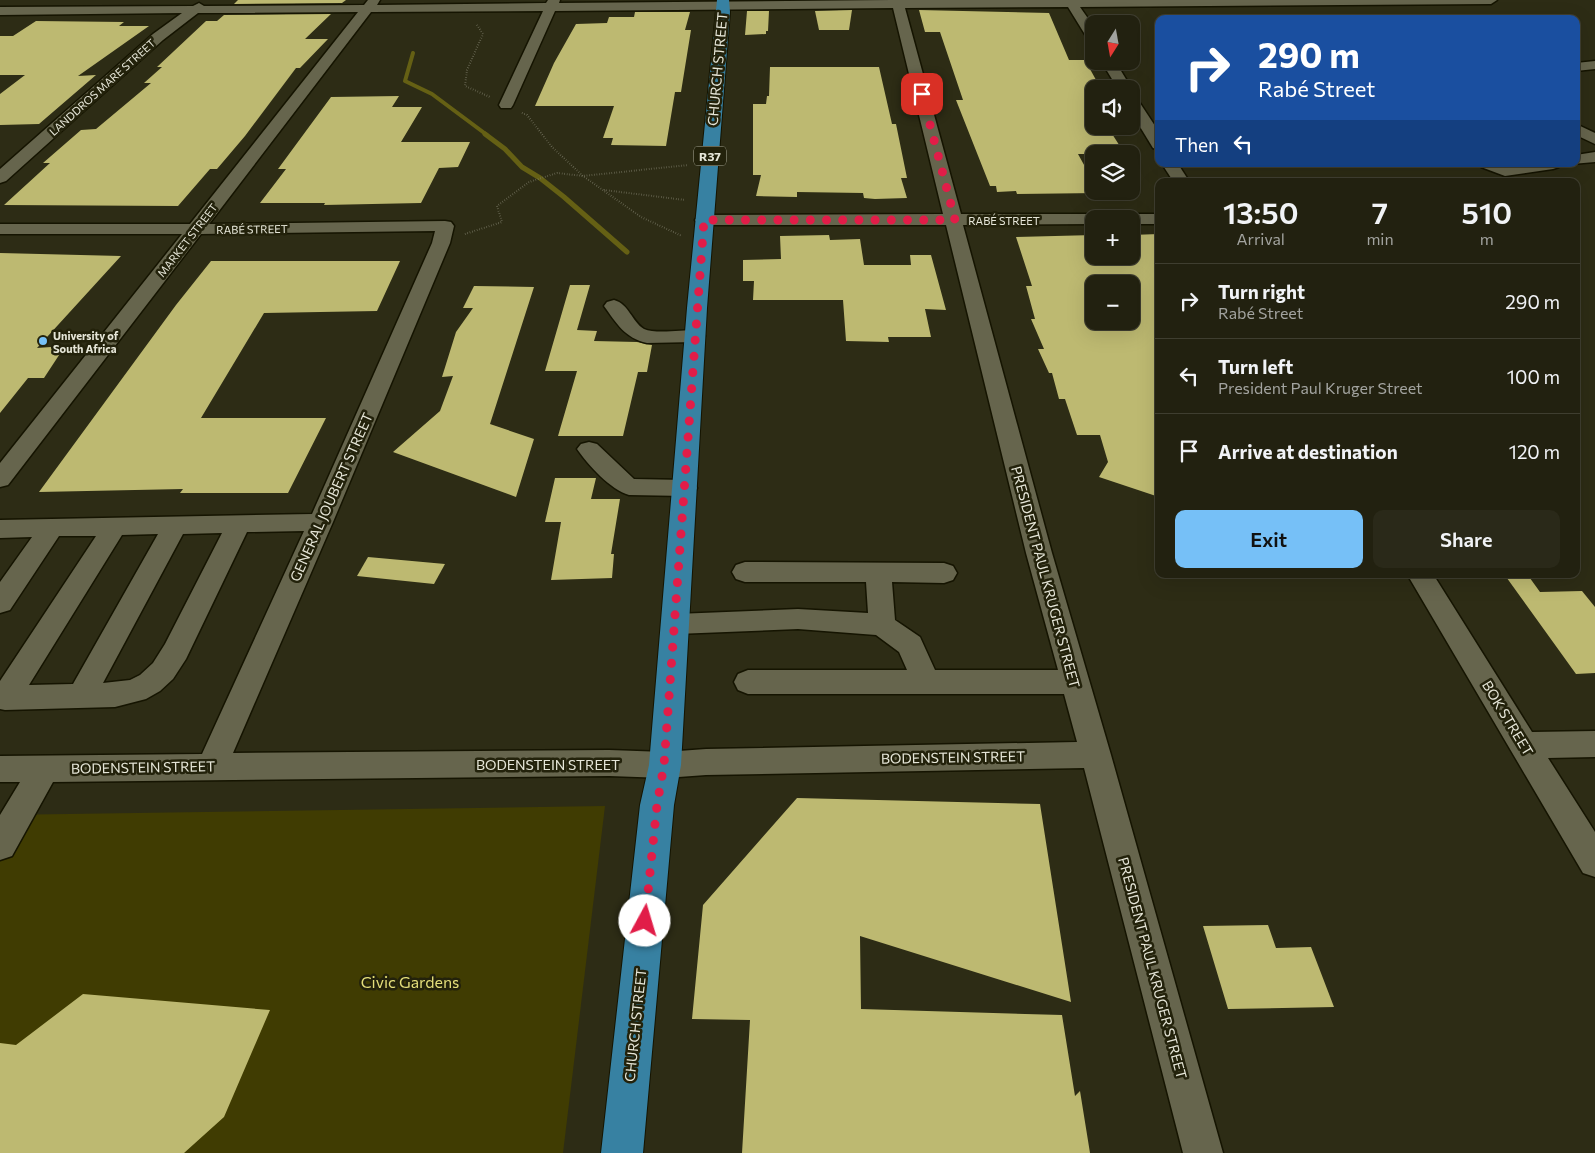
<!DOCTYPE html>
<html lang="en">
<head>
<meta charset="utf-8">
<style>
	:root { --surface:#222110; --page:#2a2919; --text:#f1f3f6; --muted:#a2a39f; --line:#3f3e30; --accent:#76c0f7 }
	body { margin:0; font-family:Commissioner,sans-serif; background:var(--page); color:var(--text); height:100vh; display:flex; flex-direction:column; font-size:19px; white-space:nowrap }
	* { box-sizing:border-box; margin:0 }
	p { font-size:16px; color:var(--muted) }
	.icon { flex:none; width:28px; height:28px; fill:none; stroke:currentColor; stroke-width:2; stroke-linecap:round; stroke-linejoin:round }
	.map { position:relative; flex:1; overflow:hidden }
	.drawer { position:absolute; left:1155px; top:178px; width:425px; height:400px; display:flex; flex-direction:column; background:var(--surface); border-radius:10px; box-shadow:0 5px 20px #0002,0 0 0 1px var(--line) }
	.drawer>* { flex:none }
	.top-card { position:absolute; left:1155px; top:15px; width:425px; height:152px; border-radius:10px; box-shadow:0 5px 20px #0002,0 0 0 1px var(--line); background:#1a4fa0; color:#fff; overflow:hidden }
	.needle { width:32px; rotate:191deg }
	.tools { position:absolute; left:1085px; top:15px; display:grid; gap:10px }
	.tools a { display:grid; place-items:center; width:55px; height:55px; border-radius:10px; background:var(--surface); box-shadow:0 5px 20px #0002,0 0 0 1px var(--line); font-size:25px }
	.pin { position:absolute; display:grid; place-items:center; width:42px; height:42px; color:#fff; margin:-21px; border-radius:10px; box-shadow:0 2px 8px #0006 }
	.me { position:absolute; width:55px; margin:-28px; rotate:6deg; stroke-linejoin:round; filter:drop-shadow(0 0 4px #0008) }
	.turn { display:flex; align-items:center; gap:18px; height:105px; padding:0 20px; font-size:22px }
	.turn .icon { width:65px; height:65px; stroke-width:2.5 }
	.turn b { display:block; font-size:35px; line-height:42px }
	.then { display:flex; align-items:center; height:48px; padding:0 20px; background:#0003; gap:10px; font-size:19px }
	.eta { display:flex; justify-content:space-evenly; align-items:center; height:85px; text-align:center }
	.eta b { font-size:30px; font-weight:600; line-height:35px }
	.primary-button { display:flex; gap:10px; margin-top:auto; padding:10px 20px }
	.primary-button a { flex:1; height:58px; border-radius:10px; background:var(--accent); color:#111; font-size:20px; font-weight:600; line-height:58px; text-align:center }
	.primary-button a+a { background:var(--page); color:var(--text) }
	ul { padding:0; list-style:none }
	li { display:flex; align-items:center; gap:15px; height:75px; padding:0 20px; border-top:1px solid var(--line) }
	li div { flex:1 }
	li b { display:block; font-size:19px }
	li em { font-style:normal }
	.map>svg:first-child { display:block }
	.green { fill:#403c02 }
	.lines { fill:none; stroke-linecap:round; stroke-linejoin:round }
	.stream-far1 { stroke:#656014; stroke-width:4 }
	.stream { stroke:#656014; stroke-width:5 }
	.building { fill:#bdb971; fill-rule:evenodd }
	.minor-casing { stroke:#151401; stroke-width:3 }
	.major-casing { stroke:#151401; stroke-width:2 }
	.path { stroke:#7f7e6b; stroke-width:2; stroke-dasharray:0.5 2; stroke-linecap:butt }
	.minor { fill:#66654d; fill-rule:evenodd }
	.major { fill:#3781a2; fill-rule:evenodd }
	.route { stroke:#e11d48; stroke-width:9; stroke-dasharray:0 16.2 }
	.poi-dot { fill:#76c0f7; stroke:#23220b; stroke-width:2 }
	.labels { text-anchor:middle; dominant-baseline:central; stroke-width:5; stroke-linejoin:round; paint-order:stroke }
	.far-street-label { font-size:11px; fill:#e6e6d8; stroke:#23220b }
	.far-poi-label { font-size:11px; font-weight:bold; fill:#e6e6d8; stroke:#23220b; text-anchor:start }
	.shield { fill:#23220b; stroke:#acab9a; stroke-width:1 }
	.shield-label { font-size:12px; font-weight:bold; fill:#e6e6d8 }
	.street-label { font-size:14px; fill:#e6e6d8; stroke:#23220b }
	.near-park-label { font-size:16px; fill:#e4de7a; stroke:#23220b }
</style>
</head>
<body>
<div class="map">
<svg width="1595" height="1153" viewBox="0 0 1595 1153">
	<rect width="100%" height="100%" fill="#2d2c15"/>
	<path class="green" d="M 605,806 L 563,1153 L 0,1153 L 0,815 Z"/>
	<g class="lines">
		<path class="stream-far1" d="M 413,53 L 405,81 L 432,94 L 487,135"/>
		<path class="stream" d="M 485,134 L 505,149 L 522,167 L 540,178 L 564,197 L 627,252"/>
	</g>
	<g class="building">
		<path d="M 238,0 L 346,0 L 342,3 L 234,4 Z"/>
		<path d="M 852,10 L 849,30 L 819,30 L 815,11 Z"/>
		<path d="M 919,10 L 1049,13 L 1069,60 L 1085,60 L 1101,89 L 1084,89 L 1094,104 L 1094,126 L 1107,126 L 1123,151 L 1120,151 L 1122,154 L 1078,154 L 1094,183 L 1094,191 L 1099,193 L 1017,194 L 1016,191 L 997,192 L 996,186 L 990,186 L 956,100 L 963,100 L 940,32 L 925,32 Z"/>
		<path d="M 747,11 L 769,11 L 768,31 L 766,31 L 766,34 L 745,35 Z"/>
		<path d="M 635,12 L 690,12 L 685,30 L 691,30 L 681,92 L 675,92 L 666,146 L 611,145 L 613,138 L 603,138 L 614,106 L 535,106 L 554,63 L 576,24 L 607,23 L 609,17 L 634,17 Z"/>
		<path d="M 331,14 L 305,39 L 328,39 L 300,68 L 296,68 L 245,136 L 217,169 L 210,169 L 178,206 L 4,205 L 50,163 L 43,163 L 81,130 L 96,129 L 151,83 L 144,83 L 162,67 L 157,67 L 206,21 L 217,21 L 224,15 Z"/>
		<path d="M 36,21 L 124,22 L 119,26 L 149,26 L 78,76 L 96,75 L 39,124 L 0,125 L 0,94 L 25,75 L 0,75 L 0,36 L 13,36 Z"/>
		<path d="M 770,67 L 879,67 L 892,124 L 896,124 L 907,178 L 901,178 L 907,198 L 875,199 L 864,198 L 863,193 L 797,192 L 797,197 L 756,196 L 761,175 L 753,175 L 753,104 L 766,104 L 767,96 L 769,96 Z"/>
		<path d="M 399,96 L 392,107 L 422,107 L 401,142 L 470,142 L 458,167 L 439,168 L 421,203 L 324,205 L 325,203 L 260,203 L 286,169 L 278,169 L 331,97 Z"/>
		<path d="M 1159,234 L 1159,497 L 1099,477 L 1108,462 L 1100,435 L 1077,435 L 1065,399 L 1059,399 L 1052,373 L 1049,373 L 1038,349 L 1044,349 L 1031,319 L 1035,319 L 1026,286 L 1032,286 L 1016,237 L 1094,235 L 1094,256 L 1131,256 L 1131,235 ZM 1094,284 L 1131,284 L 1131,321 L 1094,321 Z"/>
		<path d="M 829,235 L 830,240 L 860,239 L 864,265 L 911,265 L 910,255 L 931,255 L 946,310 L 925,309 L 931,337 L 888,337 L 889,342 L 846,341 L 843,300 L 753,300 L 754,281 L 743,281 L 743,260 L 781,259 L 780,236 Z"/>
		<path d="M 0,253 L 121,256 L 37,348 L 65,346 L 44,378 L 28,378 L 0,413 Z"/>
		<path d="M 211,261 L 400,261 L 377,311 L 264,313 L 201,418 L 326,418 L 288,493 L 180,493 L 183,489 L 39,492 L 176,305 Z"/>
		<path d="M 570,285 L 590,285 L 577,330 L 597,331 L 594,341 L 637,342 L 652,345 L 647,372 L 638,372 L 623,436 L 558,436 L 577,371 L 545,371 Z"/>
		<path d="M 474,286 L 534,287 L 490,424 L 534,439 L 516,497 L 393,452 L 440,411 L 453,376 L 442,377 L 456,332 L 473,308 L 463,308 Z"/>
		<path d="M 555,478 L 596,478 L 591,499 L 620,499 L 611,554 L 614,554 L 612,578 L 551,580 L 561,522 L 545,522 Z"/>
		<path d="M 368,557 L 445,564 L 434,584 L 357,576 Z"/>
		<path d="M 1504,574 L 1527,574 L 1540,592 L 1582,591 L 1595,607 L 1595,673 L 1576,674 Z"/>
		<path d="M 797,798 L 1040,804 L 1071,1002 L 860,936 L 861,1009 L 1062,1015 L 1075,1096 L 1080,1091 L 1090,1153 L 742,1153 L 750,1020 L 692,1019 L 703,905 Z"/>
		<path d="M 1268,925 L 1276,948 L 1311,947 L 1334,1007 L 1228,1009 L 1203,926 Z"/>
		<path d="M 83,994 L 270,1010 L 224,1117 L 184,1153 L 0,1153 L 0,1043 L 16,1045 Z"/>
	</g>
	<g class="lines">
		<g class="minor-casing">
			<g id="minor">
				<path d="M 368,0 L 380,0 L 377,5 L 546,3 L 548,0 L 560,0 L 559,3 L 891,0 L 1497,0 L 1491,4 L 1080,7 L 1094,27 L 1094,42 L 1089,41 L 1068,7 L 905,8 L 961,214 L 1094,214 L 1100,215 L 1103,219 L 1094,219 L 1094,224 L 963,225 L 1052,553 L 1111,755 L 1223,1153 L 1183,1153 L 1084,768 L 706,775 L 665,778 L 609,776 L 53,782 L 12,856 L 0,860 L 0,815 L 20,782 L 0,782 L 0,756 L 202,754 L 304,531 L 247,532 L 186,659 L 173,679 L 160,691 L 146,699 L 115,707 L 5,710 L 0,709 L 0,681 L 96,536 L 59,536 L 10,610 L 0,613 L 0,582 L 32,537 L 0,538 L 0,520 L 312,514 L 432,243 L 435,231 L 201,234 L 8,485 L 0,487 L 0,463 L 182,234 L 0,234 L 0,224 L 190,224 L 358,12 L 198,13 L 163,40 L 6,181 L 0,183 L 0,169 L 153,34 L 182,13 L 0,15 L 0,7 L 193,6 L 199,3 L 204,6 L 364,5 ZM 893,8 L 943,214 L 704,215 L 698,216 L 695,220 L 698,224 L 704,225 L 946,225 L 1026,553 L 1058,670 L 935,670 L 920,637 L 895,620 L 892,582 L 944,583 L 953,580 L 957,573 L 953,566 L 944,563 L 745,562 L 736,565 L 732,572 L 736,579 L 745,582 L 866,582 L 868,613 L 798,609 L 676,614 L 666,617 L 662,624 L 666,631 L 676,634 L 798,629 L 876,635 L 899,652 L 907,670 L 748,670 L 738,674 L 734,682 L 738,690 L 748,694 L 1064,694 L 1077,742 L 706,749 L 665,752 L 609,750 L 233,753 L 333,522 L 450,243 L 454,226 L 451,222 L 445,221 L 209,224 L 371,12 L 543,11 L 499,105 L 501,108 L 511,108 L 513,105 L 555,11 ZM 222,533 L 165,644 L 153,663 L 140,675 L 130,680 L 103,683 L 183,534 ZM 158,534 L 73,684 L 29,685 L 122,535 Z"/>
				<path d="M 1101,61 L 1115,61 L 1132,89 L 1131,90 L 1131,89 L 1118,89 Z"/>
				<path d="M 1595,61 L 1595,69 L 1576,71 L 1576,63 Z"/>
				<path d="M 1131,96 L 1136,97 L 1159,132 L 1159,150 L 1153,148 L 1131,112 Z"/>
				<path d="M 1576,124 L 1595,133 L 1595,144 L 1576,135 Z"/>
				<path d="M 1595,152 L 1595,162 L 1572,164 L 1576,164 L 1576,155 Z"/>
				<path d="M 1162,164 L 1178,164 L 1189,181 L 1173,181 Z"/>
				<path d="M 1479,164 L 1501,164 L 1506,166 L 1521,164 L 1561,164 L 1559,167 L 1553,169 L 1505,176 L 1481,167 Z"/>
				<path d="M 1131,214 L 1159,214 L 1159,224 L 1131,224 L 1131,219 L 1122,219 L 1125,215 Z"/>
				<path d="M 614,300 C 629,304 632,322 644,329 C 655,334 682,330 695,330 L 702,332 L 705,336 L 702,340 L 695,342 L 647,343 C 625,338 617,324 604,306 L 607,302 Z"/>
				<path d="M 589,442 L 597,444 L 634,479 L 685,480 L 694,482 L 697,488 L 694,494 L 685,496 L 629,495 C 611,490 588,465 577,449 L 581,444 Z"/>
				<path d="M 1407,574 L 1433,574 L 1532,732 L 1595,731 L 1595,757 L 1548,758 L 1595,832 L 1595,877 L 1583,873 Z"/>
			</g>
		</g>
		<g class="major-casing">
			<path id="major" d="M 717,0 L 729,0 L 730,12 L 707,308 L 681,765 L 674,805 L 643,1153 L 601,1153 L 640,805 L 649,765 L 687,308 Z"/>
		</g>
		<g class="path">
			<path d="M 477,25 L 483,34 L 467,70 L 465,86 L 490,97"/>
			<path d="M 522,113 L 527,115 L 552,147 L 583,176 L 641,217 L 682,236"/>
			<path d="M 604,190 L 685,200"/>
			<path d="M 465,234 L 502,222 L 497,206 L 529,182 L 557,173 L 583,176 L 688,165"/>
		</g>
		<use href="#minor" class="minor"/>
		<use href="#major" class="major"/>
	</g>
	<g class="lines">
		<path class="route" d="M 645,921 L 657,805 L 664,765 L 704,220 L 955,220 L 922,94"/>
	</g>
	<circle class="poi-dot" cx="43" cy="341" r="5"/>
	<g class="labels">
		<g class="far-street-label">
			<text transform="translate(102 87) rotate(-42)">LANDDROS MARE STREET</text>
			<text x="1004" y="220">RABÉ STREET</text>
			<text transform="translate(252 229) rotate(-1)">RABÉ STREET</text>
			<text transform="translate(187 240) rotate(-52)">MARKET STREET</text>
		</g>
		<g class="far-poi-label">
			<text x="53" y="335">University of<tspan x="53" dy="13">South Africa</tspan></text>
		</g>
		<rect class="shield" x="694" y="146.5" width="32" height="19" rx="4"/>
		<g class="shield-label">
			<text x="710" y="156">R37</text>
		</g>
		<g class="street-label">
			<text transform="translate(717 69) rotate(-85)">CHURCH STREET</text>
			<text transform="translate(331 497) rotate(-66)">GENERAL JOUBERT STREET</text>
			<text transform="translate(1046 577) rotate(75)">PRESIDENT PAUL KRUGER STREET</text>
			<text transform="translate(1508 718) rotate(59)">BOK STREET</text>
			<text transform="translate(953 757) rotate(-1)">BODENSTEIN STREET</text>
			<text x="548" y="764">BODENSTEIN STREET</text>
			<text transform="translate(143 767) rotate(-1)">BODENSTEIN STREET</text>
			<text transform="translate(1153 968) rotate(75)">PRESIDENT PAUL KRUGER STREET</text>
			<text transform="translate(635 1025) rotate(-84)">CHURCH STREET</text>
		</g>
		<g class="near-park-label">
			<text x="410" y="981">Civic Gardens</text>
		</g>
	</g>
</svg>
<div class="tools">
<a><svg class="needle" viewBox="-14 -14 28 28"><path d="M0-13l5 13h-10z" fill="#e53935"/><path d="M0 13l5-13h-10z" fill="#a2a39f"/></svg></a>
<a><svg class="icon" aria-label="sound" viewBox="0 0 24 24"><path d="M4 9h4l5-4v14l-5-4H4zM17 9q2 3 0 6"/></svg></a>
<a><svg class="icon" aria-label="layers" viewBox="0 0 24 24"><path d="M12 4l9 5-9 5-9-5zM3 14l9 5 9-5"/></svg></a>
<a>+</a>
<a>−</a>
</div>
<div class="pin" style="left:922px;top:94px;background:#d93025"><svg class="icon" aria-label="arrive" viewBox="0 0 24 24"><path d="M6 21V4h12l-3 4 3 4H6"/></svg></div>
<svg class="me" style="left:645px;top:921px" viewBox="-20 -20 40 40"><circle r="19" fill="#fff"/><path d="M0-13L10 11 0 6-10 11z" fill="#e11d48"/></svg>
<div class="top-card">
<div class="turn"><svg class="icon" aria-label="right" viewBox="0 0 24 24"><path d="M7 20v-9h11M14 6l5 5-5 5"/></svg><div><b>290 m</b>Rabé Street</div></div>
<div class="then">Then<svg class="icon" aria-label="left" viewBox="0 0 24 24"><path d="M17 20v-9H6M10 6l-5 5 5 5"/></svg></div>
</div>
<section class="drawer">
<div class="eta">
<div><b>13:50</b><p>Arrival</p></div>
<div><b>7</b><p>min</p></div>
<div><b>510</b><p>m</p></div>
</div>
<ul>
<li><svg class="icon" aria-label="right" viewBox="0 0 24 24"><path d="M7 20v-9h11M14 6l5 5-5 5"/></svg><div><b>Turn right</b><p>Rabé Street</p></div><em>290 m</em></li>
<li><svg class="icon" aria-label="left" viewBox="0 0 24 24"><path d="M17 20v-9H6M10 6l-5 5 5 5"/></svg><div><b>Turn left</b><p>President Paul Kruger Street</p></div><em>100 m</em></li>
<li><svg class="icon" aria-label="arrive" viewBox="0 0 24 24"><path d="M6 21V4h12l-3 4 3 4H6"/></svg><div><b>Arrive at destination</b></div><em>120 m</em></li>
</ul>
<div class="primary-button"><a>Exit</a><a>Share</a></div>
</section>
</div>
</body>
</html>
